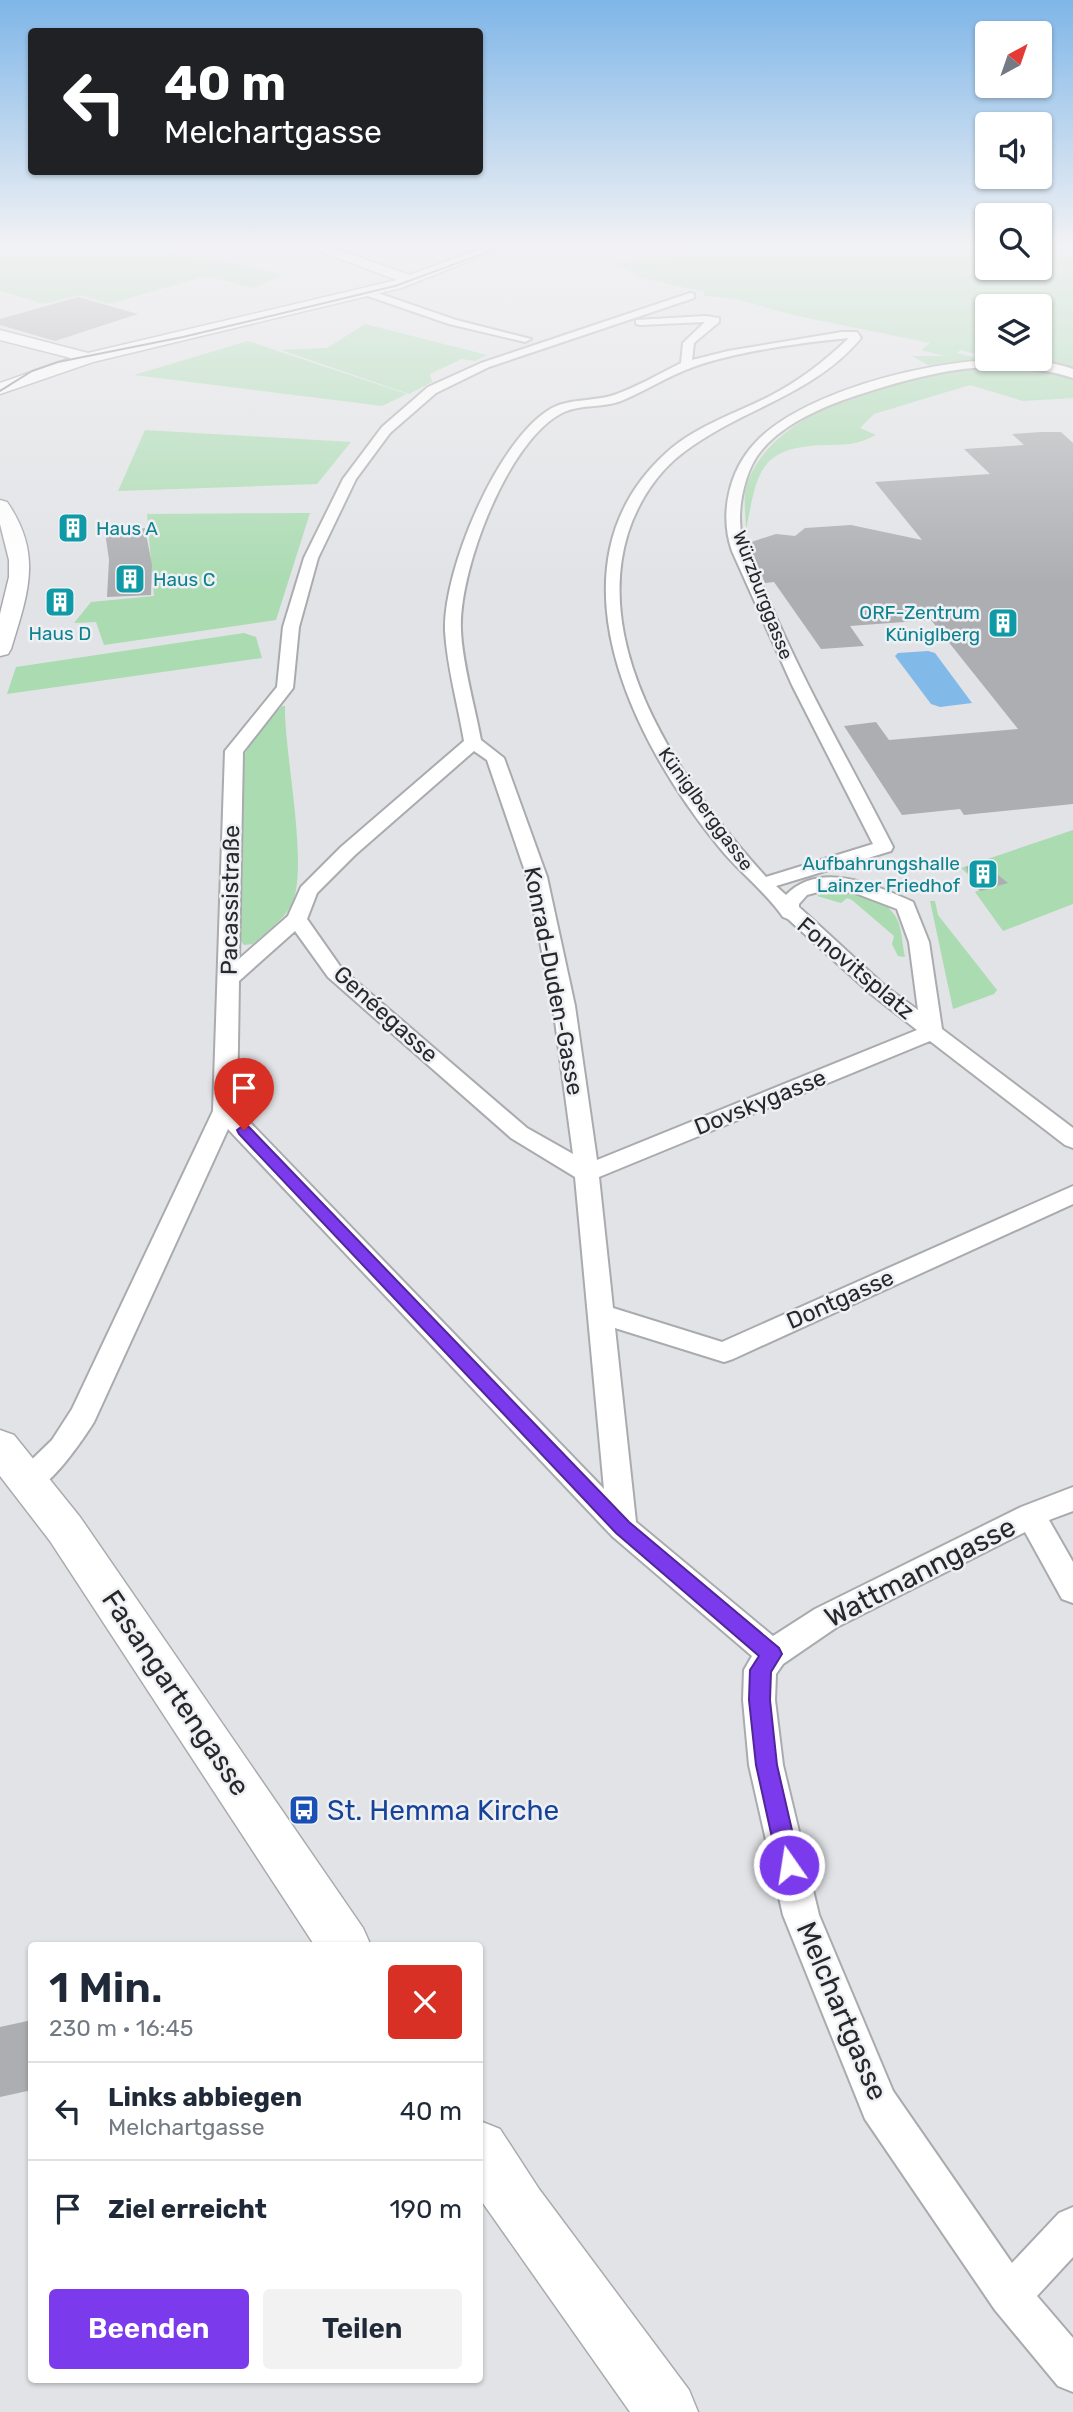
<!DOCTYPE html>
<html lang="de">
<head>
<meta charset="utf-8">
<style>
	:root { --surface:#fff; --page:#f2f2f3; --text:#1f2937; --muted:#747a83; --line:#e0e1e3; --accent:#7c3aed }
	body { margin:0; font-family:Rubik,sans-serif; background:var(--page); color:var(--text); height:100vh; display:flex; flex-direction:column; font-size:26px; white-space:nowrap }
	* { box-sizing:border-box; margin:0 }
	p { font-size:23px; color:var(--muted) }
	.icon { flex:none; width:38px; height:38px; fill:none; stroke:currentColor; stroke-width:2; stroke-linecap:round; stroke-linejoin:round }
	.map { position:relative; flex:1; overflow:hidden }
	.panel { position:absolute; left:28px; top:1942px; width:455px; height:441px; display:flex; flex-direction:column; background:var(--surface); border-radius:7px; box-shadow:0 2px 5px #0004 }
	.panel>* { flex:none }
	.guide { position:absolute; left:28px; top:28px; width:455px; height:147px; border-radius:7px; box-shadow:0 2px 5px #0004; background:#202124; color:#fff; overflow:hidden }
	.needle { width:46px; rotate:40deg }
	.tools { position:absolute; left:975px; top:21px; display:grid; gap:14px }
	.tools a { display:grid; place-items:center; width:77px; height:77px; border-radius:7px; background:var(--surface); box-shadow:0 2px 5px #0004; font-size:35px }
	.pin { position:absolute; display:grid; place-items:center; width:60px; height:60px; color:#fff; margin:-72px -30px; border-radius:50% 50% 50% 0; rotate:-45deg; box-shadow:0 0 7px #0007 }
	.pin .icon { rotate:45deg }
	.me { position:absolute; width:77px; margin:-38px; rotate:347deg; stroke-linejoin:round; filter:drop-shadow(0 0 5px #0008) }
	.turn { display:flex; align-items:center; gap:24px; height:147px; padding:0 21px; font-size:32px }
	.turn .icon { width:91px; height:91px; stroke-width:2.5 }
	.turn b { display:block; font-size:49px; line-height:60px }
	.round { display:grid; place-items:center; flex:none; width:74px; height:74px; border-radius:7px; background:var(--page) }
	.summary { display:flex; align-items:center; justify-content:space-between; height:119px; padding:0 21px }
	h1 { font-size:42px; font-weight:600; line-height:52px }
	.button { display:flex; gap:14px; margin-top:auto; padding:14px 21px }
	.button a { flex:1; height:80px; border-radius:7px; background:var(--accent); color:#fff; font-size:28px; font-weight:600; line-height:80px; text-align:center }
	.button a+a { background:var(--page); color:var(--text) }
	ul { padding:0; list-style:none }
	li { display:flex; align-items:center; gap:21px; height:98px; padding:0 21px; border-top:2px solid var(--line) }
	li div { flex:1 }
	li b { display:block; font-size:26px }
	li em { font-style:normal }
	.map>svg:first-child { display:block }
	.green { fill:#aadbb1 }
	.water { fill:#81b9e8 }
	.building { fill:#adaeb1 }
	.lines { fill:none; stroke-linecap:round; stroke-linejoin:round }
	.street-casing { stroke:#aaabae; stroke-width:4 }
	.secondary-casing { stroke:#aaabae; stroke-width:3 }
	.street { fill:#fff; fill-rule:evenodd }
	.secondary { fill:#fff; fill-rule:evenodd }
	.tram { stroke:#858688; stroke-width:2 }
	.route { fill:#7c3aed; stroke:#51269a; stroke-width:2 }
	.labels { text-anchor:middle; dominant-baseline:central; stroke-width:5; stroke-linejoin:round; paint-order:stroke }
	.far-culture-label { font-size:19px; fill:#0d838f; stroke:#eff0f3; text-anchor:start }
	.far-street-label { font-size:19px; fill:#272829; stroke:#eff0f3 }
	.street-label { font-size:23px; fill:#272829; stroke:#eff0f3 }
	.near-street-label { font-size:28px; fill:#272829; stroke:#eff0f3 }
	.near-transit-label { font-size:28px; fill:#164399; stroke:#eff0f3; text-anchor:start }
</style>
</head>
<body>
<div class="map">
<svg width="1073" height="2412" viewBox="0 0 1073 2412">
	<rect width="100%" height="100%" fill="#e2e3e6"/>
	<g class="green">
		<path d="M 28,246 L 128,246 L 222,260 L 283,275 L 254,288 L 206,276 L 109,304 L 80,295 L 45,304 L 0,291 L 0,253 Z"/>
		<path d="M 745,246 L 987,246 L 987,268 L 1040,268 L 1040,246 L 1073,246 L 1073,372 L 1048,364 L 1000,359 L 1040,359 L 1040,306 L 987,306 L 987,357 L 961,350 L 957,353 L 982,359 L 928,365 L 912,356 L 945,356 L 921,350 L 930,343 L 793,315 L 736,299 L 704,296 L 705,292 L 642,278 L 614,263 Z"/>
		<path d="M 365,324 L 487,355 L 475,361 L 462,359 L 430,374 L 432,382 L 409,394 L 281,350 L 327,348 Z"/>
		<path d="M 248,341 L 407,394 L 382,406 L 134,375 Z"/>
		<path d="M 1012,363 L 1073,377 L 1073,398 L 1023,401 L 970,385 L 874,414 L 860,428 L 876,435 C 858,445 844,445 824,445 C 758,447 757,474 746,530 C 746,517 743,499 746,487 C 772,399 934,368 1012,363 Z"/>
		<path d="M 145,430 L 351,442 L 317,484 L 118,491 Z"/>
		<path d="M 310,513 L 276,620 L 104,645 L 96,622 L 74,623 L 91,602 L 154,596 L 147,514 Z"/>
		<path d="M 244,633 L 256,637 L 262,658 L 7,694 L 16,667 Z"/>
		<path d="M 282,706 L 285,706 C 284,754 310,870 291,906 C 283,920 265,933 253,944 L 244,945 L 241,941 L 241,929 L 242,760 L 252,740 Z"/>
		<path d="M 1073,830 L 1073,904 L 1003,931 L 975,892 L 979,890 L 970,883 L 972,878 L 961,868 Z"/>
		<path d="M 826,890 C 849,889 885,895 897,919 C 902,929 902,945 905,957 L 898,956 L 892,944 L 894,936 L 852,900 L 847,898 L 841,903 L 817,896 Z"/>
		<path d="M 930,901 L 935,901 L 938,915 L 997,990 L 994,994 L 953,1009 Z"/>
	</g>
	<path class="water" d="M 928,651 L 935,653 L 972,703 L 940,707 L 931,704 L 895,656 L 898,653 Z"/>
	<g class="building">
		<path d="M 78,297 L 138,314 L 55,341 L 0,325 L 0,319 Z"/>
		<path d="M 1041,432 L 1061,432 L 1073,443 L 1073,804 L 964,815 L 960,809 L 902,815 L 844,726 L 876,722 L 889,740 L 1018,729 L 931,620 L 850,626 L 864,646 L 821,649 L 774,582 L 765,583 L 748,543 L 776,534 L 795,536 L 805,528 L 851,525 L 922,540 L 875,482 L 990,474 L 964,449 L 1024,445 L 1012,434 Z"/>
		<path d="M 145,528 L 152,565 L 151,595 L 107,597 L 109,560 L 105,532 Z"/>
		<path d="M 982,862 L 1008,883 L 981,891 L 972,884 L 966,867 Z"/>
		<path d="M 32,2020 L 32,2090 L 0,2097 L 0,2027 Z"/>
	</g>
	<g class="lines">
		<g class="street-casing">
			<g id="street">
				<path d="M 366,289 L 456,320 L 531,339 L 525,342 L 449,324 L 362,294 L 362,290 Z"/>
				<path d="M 690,293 L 694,294 L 694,298 L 489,367 L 436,393 L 390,433 L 356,479 L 318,558 L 299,627 L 293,688 L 243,752 L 239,959 L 288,916 L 301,887 L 341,847 L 464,741 C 458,705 447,667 445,631 C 443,570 498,438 552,408 C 572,398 593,402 614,395 C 637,387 659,374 681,363 L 683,343 L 705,322 L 640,325 L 636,324 L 636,320 L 706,316 L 719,318 L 719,322 L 694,343 L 692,360 L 728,351 L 842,332 L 857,332 L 861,338 C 814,395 740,409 684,452 C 657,472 638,502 628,533 C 590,655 688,791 766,877 L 873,844 L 792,685 L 732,551 C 719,514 729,470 756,442 C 812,382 997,340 1073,369 L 1073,378 C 1000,355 932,371 861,394 C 823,406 770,428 752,465 C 742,486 737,514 742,538 C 746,558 759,577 767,596 C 803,683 851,764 893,847 L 891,851 L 776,886 L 786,895 C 820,860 875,885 913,902 L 929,942 L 942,1029 L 1073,1128 L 1073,1148 L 1065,1145 L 930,1041 L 599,1177 L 613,1308 L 722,1342 L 1073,1186 L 1073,1204 L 733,1359 L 724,1362 L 615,1328 L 636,1522 L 773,1636 L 815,1609 L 1021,1507 L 1073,1487 L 1073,1511 L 1049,1520 L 1073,1562 L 1073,1603 L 1062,1599 L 1025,1532 L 837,1627 L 783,1664 L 776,1674 L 775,1700 L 783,1765 L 819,1915 L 893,2091 L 1012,2263 L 1059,2213 L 1073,2207 L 1073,2257 L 1037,2296 L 1073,2338 L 1073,2392 L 1058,2386 L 995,2310 L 865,2119 L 783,1915 L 749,1765 L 743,1700 L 744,1670 L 752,1656 L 612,1536 L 228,1129 L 94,1422 C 84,1438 49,1490 30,1491 C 28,1491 20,1489 19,1488 L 15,1480 L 19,1472 L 52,1440 L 72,1409 L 213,1111 L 225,751 L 277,687 L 283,627 L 304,558 L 343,479 L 382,427 L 428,387 L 481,363 ZM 849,338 C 825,361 798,382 768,397 C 734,414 694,427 666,453 C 543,565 633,742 719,847 C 738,871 767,893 783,917 L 788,919 L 871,994 L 917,1030 L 597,1160 L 575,1006 L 547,877 L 504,758 L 481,740 C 475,707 462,662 461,630 C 458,572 508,438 564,412 C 582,404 602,408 621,401 C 645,391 668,376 693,367 C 735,352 803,342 849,338 ZM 474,751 L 487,760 L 527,877 L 553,1006 L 573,1154 L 527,1128 L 342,969 L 307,919 L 317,893 L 355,855 ZM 829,889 L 855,893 L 897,909 L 909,942 L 918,1010 L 885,986 L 799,907 L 799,904 L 807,895 ZM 295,931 L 328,977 L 511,1138 L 575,1177 L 604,1489 L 237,1109 L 239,981 Z"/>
			</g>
		</g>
		<g class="secondary-casing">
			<g id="secondary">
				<path d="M 306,246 L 327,246 L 410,275 L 488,246 L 508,246 L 401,288 L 93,362 L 0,394 L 0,383 L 71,358 L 0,340 L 0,330 L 88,353 L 397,280 Z"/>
				<path d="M 0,500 L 7,502 C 43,554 28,593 11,649 L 8,654 L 0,656 L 0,614 L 9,577 L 9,560 L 0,524 Z"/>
				<path d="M 0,1430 L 14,1435 L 80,1517 L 363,1928 L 371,1946 L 315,1946 L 50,1541 L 0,1476 Z"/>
				<path d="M 480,2121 L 500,2129 L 539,2189 L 689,2390 L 698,2412 L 630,2412 L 480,2199 Z"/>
			</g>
		</g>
		<use href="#street" class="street"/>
		<use href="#secondary" class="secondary"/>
		<path class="tram" d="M 0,391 L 32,371 L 58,362 L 183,337 L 395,286 L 504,246"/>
	</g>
	<linearGradient id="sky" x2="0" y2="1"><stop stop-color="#7fb6e8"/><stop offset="0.42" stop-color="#f2f2f4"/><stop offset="1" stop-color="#f2f2f4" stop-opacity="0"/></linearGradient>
	<rect width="1073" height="584" fill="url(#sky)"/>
	<path class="route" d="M 244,1125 L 249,1127 L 629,1522 L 779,1648 L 782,1654 L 771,1672 L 770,1700 L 777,1765 L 800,1865 L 797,1873 L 789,1876 L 781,1873 L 778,1865 L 756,1765 L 749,1700 L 750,1670 L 759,1656 L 616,1533 L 239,1134 L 237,1130 Z"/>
	<defs>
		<g id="building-square" transform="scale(1.575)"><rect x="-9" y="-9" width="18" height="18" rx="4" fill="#0f9aa8" stroke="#eff0f3"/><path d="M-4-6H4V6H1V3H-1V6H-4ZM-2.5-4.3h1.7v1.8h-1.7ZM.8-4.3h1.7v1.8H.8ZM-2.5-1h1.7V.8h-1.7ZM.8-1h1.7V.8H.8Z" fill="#fff"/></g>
		<g id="bus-square" transform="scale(1.575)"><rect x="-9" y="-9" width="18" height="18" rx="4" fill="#1a4fb4" stroke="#eff0f3"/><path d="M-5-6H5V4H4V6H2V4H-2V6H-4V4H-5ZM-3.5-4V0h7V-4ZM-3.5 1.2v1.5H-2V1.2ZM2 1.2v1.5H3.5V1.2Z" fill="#fff"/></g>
	</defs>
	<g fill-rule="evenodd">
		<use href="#building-square" x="73" y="528"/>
		<use href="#building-square" x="130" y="579"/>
		<use href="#building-square" x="60" y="602"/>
		<use href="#building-square" x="1003" y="623"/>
		<use href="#building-square" x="983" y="874"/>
		<use href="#bus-square" x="304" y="1810"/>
	</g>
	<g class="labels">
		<g class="far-culture-label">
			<text x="96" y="528">Haus A</text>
			<text x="153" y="579">Haus C</text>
			<text x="980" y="612" text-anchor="end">ORF-Zentrum<tspan x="980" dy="22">Küniglberg</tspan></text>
			<text x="60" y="633" text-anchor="middle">Haus D</text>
			<text x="960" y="863" text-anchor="end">Aufbahrungshalle<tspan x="960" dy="22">Lainzer Friedhof</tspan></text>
		</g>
		<g class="far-street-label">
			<text transform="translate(763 595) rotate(69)">Würzburggasse</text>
			<text transform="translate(706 809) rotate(54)">Küniglberggasse</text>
		</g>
		<g class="street-label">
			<text transform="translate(230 900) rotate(-89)">Pacassistraße</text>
			<text transform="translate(856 968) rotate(40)">Fonovitsplatz</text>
			<text transform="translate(554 981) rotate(79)">Konrad-Duden-Gasse</text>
			<text transform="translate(386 1014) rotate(42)">Genéegasse</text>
			<text transform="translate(760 1102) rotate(-22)">Dovskygasse</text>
			<text transform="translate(840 1299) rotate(-24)">Dontgasse</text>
		</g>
		<g class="near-street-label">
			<text transform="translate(920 1572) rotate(-27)">Wattmanngasse</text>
			<text transform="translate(176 1693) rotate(56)">Fasangartengasse</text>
			<text transform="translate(842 2011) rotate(67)">Melchartgasse</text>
		</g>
		<g class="near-transit-label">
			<text x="327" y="1810">St. Hemma Kirche</text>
		</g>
	</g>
</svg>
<div class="tools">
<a><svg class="needle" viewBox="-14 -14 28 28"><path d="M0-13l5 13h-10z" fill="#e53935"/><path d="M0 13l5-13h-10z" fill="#747a83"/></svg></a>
<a><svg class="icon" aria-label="sound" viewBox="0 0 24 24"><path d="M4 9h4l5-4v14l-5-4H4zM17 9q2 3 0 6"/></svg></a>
<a><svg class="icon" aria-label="search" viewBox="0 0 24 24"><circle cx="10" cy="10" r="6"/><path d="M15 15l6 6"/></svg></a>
<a><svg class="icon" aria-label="layers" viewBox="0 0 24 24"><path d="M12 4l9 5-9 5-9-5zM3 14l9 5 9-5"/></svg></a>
</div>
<div class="pin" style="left:244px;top:1130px;background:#d93025"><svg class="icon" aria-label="arrive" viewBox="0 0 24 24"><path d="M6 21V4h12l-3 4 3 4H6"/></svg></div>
<svg class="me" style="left:789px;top:1865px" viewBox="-20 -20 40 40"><circle r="17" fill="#7c3aed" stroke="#fff" stroke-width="3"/><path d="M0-11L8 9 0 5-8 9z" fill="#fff"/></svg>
<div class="guide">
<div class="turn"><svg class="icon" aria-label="left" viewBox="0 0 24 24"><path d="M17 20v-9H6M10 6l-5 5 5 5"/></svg><div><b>40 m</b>Melchartgasse</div></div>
</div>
<section class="panel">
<div class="summary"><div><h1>1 Min.</h1><p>230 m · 16:45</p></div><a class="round" style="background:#d93025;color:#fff"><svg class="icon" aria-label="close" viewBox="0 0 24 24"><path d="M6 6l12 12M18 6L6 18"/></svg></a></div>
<ul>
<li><svg class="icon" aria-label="left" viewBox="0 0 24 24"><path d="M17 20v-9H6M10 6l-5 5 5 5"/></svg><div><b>Links abbiegen</b><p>Melchartgasse</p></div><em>40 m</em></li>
<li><svg class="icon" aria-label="arrive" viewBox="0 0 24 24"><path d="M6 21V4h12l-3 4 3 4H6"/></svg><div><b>Ziel erreicht</b></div><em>190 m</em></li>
</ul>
<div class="button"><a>Beenden</a><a>Teilen</a></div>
</section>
</div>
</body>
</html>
